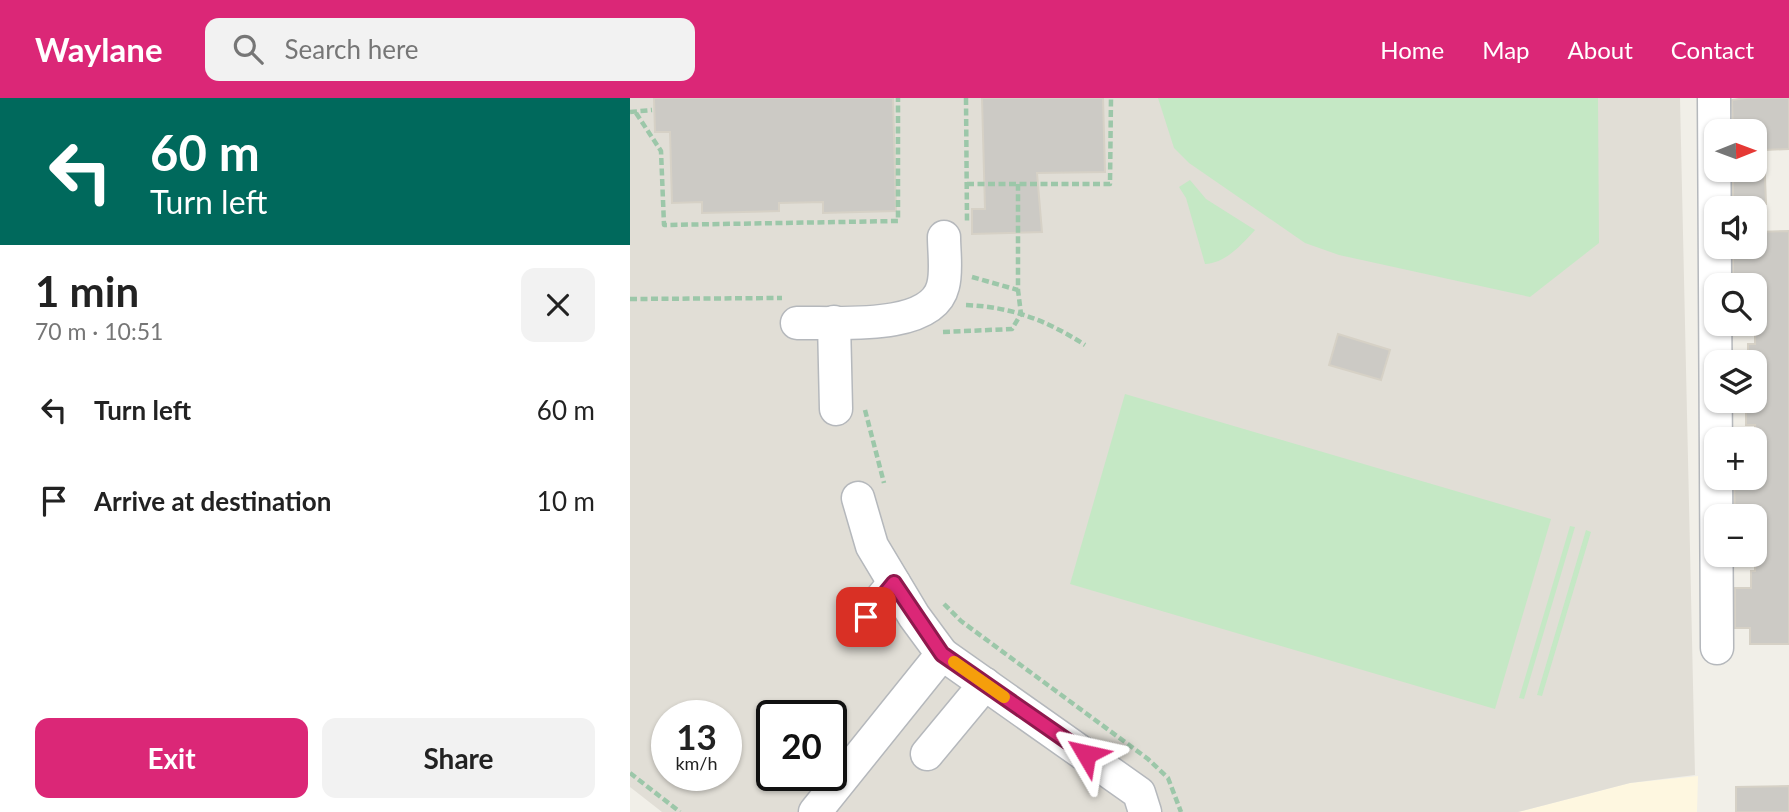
<!DOCTYPE html>
<html lang="en">
<head>
<meta charset="utf-8">
<style>
	:root { --surface:#fff; --page:#f2f2f2; --text:#222; --muted:#767676; --accent:#db2777 }
	body { margin:0; font-family:Lato,sans-serif; background:var(--page); color:var(--text); height:100vh; display:flex; flex-direction:column; font-size:26px; white-space:nowrap }
	* { box-sizing:border-box; margin:0 }
	p { font-size:23px; color:var(--muted) }
	.icon { flex:none; width:38px; height:38px; fill:none; stroke:currentColor; stroke-width:2; stroke-linecap:round; stroke-linejoin:round }
	.map { position:relative; flex:1; overflow:hidden }
	.sheet { display:flex; flex-direction:column; background:var(--surface); width:630px }
	.sheet>* { flex:none }
	.guide { background:#00695c; color:#fff; overflow:hidden }
	.needle { width:46px; rotate:89deg }
	.controls { position:absolute; left:1074px; top:21px; display:grid; gap:14px }
	.controls a { display:grid; place-items:center; width:63px; height:63px; border-radius:14px; background:var(--surface); box-shadow:0 2px 5px #0004; font-size:35px }
	.speed { position:absolute; left:21px; top:602px; display:flex; gap:14px; font-size:35px; font-weight:700; text-align:center }
	.speed>* { display:grid; place-content:center; width:91px; height:91px; border-radius:50%; background:var(--surface); box-shadow:0 2px 5px #0004; line-height:1 }
	.speed small { font-size:18px; font-weight:400 }
	.speed .limit { border:4px solid #111; border-radius:10px; background:#fff; color:#111 }
	.pin { position:absolute; display:grid; place-items:center; width:60px; height:60px; color:#fff; margin:-30px; border-radius:14px; box-shadow:0 4px 10px #0006 }
	.me { position:absolute; width:77px; margin:-38px; rotate:306deg; stroke-linejoin:round; filter:drop-shadow(0 0 5px #0008) }
	.turn { display:flex; align-items:center; gap:24px; height:147px; padding:0 35px; font-size:32px }
	.turn .icon { width:91px; height:91px; stroke-width:2.5 }
	.turn b { display:block; font-size:49px; line-height:60px }
	.round { display:grid; place-items:center; flex:none; width:74px; height:74px; border-radius:14px; background:var(--page) }
	.headline { display:flex; align-items:center; justify-content:space-between; height:119px; padding:0 35px }
	h1 { font-size:42px; font-weight:700; line-height:52px }
	.action { display:flex; gap:14px; margin-top:auto; padding:14px 35px }
	.action a { flex:1; height:80px; border-radius:14px; background:var(--accent); color:#fff; font-size:28px; font-weight:700; line-height:80px; text-align:center }
	.action a+a { background:var(--page); color:var(--text) }
	ul { padding:0; list-style:none }
	li { display:flex; align-items:center; gap:21px; height:91px; padding:0 35px }
	li div { flex:1 }
	li b { display:block; font-size:26px }
	li em { font-style:normal }
	header { display:flex; align-items:center; gap:42px; box-sizing:border-box; height:98px; padding:0 35px; background:var(--accent); color:#fff }
	header strong { font-size:33px }
	nav { display:flex; gap:38px; margin-inline-start:auto; font-size:24px }
	.search { width:490px; height:63px; background:var(--page); display:flex; align-items:center; gap:18px; box-sizing:border-box; padding:0 24px; border-radius:14px; color:var(--muted); font-size:26px }
	main { display:flex; flex:1; min-height:0 }
	.map>svg:first-child { display:block }
	.commercial { fill:#fef7e0 }
	.education { fill:#e1ded6; fill-rule:evenodd }
	.green { fill:#c5e8c5 }
	.building { fill:#cccac5; stroke:#d6d1c6; stroke-width:2 }
	.lines { fill:none; stroke-linecap:round; stroke-linejoin:round }
	.minor-casing { stroke:#b5b8bc; stroke-width:35 }
	.path { stroke:#9cc7a9; stroke-width:4.5; stroke-dasharray:7 3.5; stroke-linecap:butt }
	.minor { stroke:#fff; stroke-width:32 }
	.route-casing { stroke:#8e194d; stroke-width:18 }
	.route { stroke:#db2777; stroke-width:12 }
	.slow { stroke:#f59e0b; stroke-width:12 }
</style>
</head>
<body>
<header>
<strong>Waylane</strong>
<div class="search"><svg class="icon" aria-label="search" viewBox="0 0 24 24"><circle cx="10" cy="10" r="6"/><path d="M15 15l6 6"/></svg>Search here</div>
<nav><a>Home</a><a>Map</a><a>About</a><a>Contact</a></nav>
</header>
<main>
<section class="sheet">
<div class="guide">
<div class="turn"><svg class="icon" aria-label="left" viewBox="0 0 24 24"><path d="M17 20v-9H6M10 6l-5 5 5 5"/></svg><div><b>60 m</b>Turn left</div></div>
</div>
<div class="headline"><div><h1>1 min</h1><p>70 m · 10:51</p></div><a class="round"><svg class="icon" aria-label="close" viewBox="0 0 24 24"><path d="M6 6l12 12M18 6L6 18"/></svg></a></div>
<ul>
<li><svg class="icon" aria-label="left" viewBox="0 0 24 24"><path d="M17 20v-9H6M10 6l-5 5 5 5"/></svg><div><b>Turn left</b></div><em>60 m</em></li>
<li><svg class="icon" aria-label="arrive" viewBox="0 0 24 24"><path d="M6 21V4h12l-3 4 3 4H6"/></svg><div><b>Arrive at destination</b></div><em>10 m</em></li>
</ul>
<div class="action"><a>Exit</a><a>Share</a></div>
</section>
<div class="map">
<svg width="1159" height="714" viewBox="0 0 1159 714">
	<rect width="100%" height="100%" fill="#f1efe8"/>
	<path class="commercial" d="M 1068,678 L 1067,714 L 888,714 L 1000,685 Z"/>
	<path class="education" d="M 0,0 L 1050,0 L 1065,677 L 1000,685 L 888,714 L 32,714 L 0,689 ZM 37,618 L 96,618 L 96,677 L 37,677 ZM 142,618 L 201,618 L 201,677 L 142,677 Z"/>
	<g class="green">
		<path d="M 528,0 L 968,0 L 969,145 L 900,199 L 709,157 L 675,145 L 559,65 L 544,50 Z"/>
		<path d="M 560,82 L 576,101 L 625,132 C 611,147 596,165 575,166 L 556,100 L 549,89 Z"/>
		<path d="M 495,296 L 921,421 L 865,611 L 440,486 Z"/>
		<path d="M 940,428 L 945,429 L 894,601 L 889,600 Z"/>
		<path d="M 956,432 L 961,434 L 912,598 L 907,597 Z"/>
	</g>
	<g class="building">
		<path d="M 24,0 L 263,0 L 266,113 L 193,115 L 193,104 L 149,105 L 149,113 L 72,115 L 72,104 L 42,105 L 40,34 L 25,34 Z"/>
		<path d="M 352,0 L 473,0 L 475,74 L 407,75 L 412,134 L 342,136 L 342,111 L 355,111 Z"/>
		<path d="M 1116,0 L 1159,0 L 1159,51 L 1134,52 L 1136,106 L 1103,107 L 1103,72 L 1125,72 L 1125,33 L 1103,33 L 1102,2 Z"/>
		<path d="M 1159,133 L 1159,546 L 1120,546 L 1120,530 L 1105,530 L 1105,490 L 1121,490 L 1121,473 L 1125,473 L 1125,418 L 1105,418 L 1104,380 L 1125,380 L 1125,327 L 1116,327 L 1116,307 L 1104,307 L 1104,303 L 1125,303 L 1125,264 L 1104,262 L 1118,262 L 1118,246 L 1125,246 L 1125,187 L 1103,187 L 1103,152 L 1108,152 L 1108,149 L 1125,149 L 1125,134 Z"/>
		<path d="M 708,236 L 760,252 L 751,282 L 699,267 Z"/>
		<path d="M 1159,688 L 1159,714 L 1106,714 L 1106,689 Z"/>
	</g>
	<g class="lines">
		<g class="minor-casing">
			<g id="minor">
				<path d="M 1084,0 L 1087,550"/>
				<path d="M 204,224 L 206,311"/>
				<path d="M 167,225 C 204,224 302,234 313,188 C 317,174 314,154 314,139"/>
				<path d="M 236,519 L 264,485"/>
				<path d="M 312,556 L 509,695 L 515,714"/>
				<path d="M 297,656 L 355,586"/>
				<path d="M 185,714 L 312,556 L 284,518 L 242,448 L 228,400"/>
			</g>
		</g>
		<g class="path">
			<path d="M 336,0 L 337,123"/>
			<path d="M 0,14 L 22,12"/>
			<path d="M 6,15 L 31,53 L 34,127 L 268,123 L 268,0"/>
			<path d="M 337,86 L 480,86 L 481,0"/>
			<path d="M 342,179 L 388,192"/>
			<path d="M 0,201 L 152,200"/>
			<path d="M 336,207 C 382,209 416,222 455,247"/>
			<path d="M 313,234 L 382,231 L 391,216 L 388,192 L 388,86"/>
			<path d="M 235,312 L 254,385"/>
			<path d="M 314,506 L 331,523 L 518,661 L 538,680 L 551,714"/>
			<path d="M 0,675 L 50,714"/>
		</g>
		<use href="#minor" class="minor"/>
	</g>
	<g class="lines">
		<g class="route-casing">
			<path id="route" d="M 236,519 L 264,485 L 312,556 L 456,656"/>
		</g>
		<use href="#route" class="route"/>
		<path class="slow" d="M 324,564 L 374,599"/>
	</g>
</svg>
<div class="controls">
<a><svg class="needle" viewBox="-14 -14 28 28"><path d="M0-13l5 13h-10z" fill="#e53935"/><path d="M0 13l5-13h-10z" fill="#767676"/></svg></a>
<a><svg class="icon" aria-label="sound" viewBox="0 0 24 24"><path d="M4 9h4l5-4v14l-5-4H4zM17 9q2 3 0 6"/></svg></a>
<a><svg class="icon" aria-label="search" viewBox="0 0 24 24"><circle cx="10" cy="10" r="6"/><path d="M15 15l6 6"/></svg></a>
<a><svg class="icon" aria-label="layers" viewBox="0 0 24 24"><path d="M12 4l9 5-9 5-9-5zM3 14l9 5 9-5"/></svg></a>
<a>+</a>
<a>−</a>
</div>
<div class="speed"><div>13<small>km/h</small></div><div class="limit">20</div></div>
<div class="pin" style="left:236px;top:519px;background:#d93025"><svg class="icon" aria-label="arrive" viewBox="0 0 24 24"><path d="M6 21V4h12l-3 4 3 4H6"/></svg></div>
<svg class="me" style="left:456px;top:656px" viewBox="-20 -20 40 40"><path d="M0-17L14 15 0 8-14 15z" fill="#db2777" stroke="#fff" stroke-width="4"/></svg>
</div>
</main>
</body>
</html>
